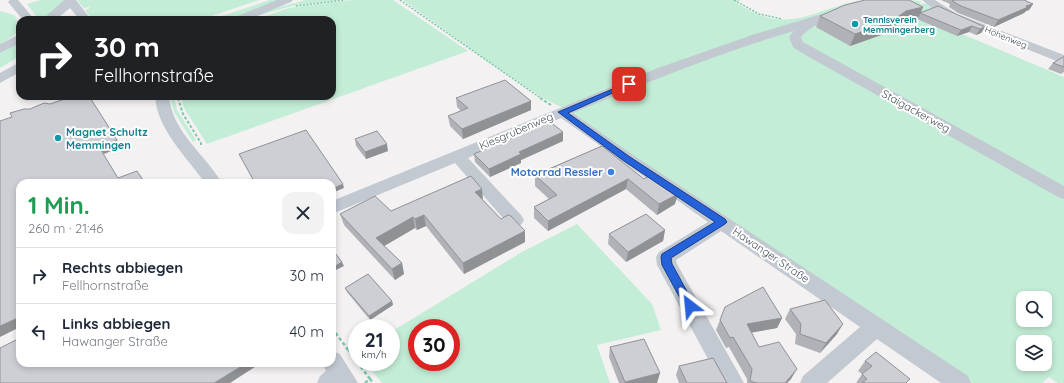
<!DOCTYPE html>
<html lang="de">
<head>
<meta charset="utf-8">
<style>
	:root { --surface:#fff; --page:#f2f2f3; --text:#1f2937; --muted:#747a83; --line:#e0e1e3 }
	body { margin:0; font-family:Quicksand,sans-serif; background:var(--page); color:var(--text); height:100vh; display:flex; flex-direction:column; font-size:15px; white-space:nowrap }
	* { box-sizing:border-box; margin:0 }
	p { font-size:13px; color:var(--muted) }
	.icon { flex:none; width:22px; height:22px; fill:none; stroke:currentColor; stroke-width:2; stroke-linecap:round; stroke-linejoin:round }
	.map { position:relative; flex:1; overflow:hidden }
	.details { position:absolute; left:16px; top:179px; width:320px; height:188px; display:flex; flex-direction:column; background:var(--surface); border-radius:12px; box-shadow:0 2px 6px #0003 }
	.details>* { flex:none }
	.hud { position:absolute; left:16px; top:16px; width:320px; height:84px; border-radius:12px; box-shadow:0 2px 6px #0003; background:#202124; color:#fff; overflow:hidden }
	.fabs { position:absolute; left:1016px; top:291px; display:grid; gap:8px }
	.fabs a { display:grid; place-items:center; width:36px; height:36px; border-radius:8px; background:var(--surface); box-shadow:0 2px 6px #0003; font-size:20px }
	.speed { position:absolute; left:348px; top:319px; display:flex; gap:8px; font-size:20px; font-weight:700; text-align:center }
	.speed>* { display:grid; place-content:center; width:52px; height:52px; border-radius:50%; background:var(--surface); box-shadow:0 2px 6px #0003; line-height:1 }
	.speed small { font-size:10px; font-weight:400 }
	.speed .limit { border:6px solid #d22; background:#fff; color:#111 }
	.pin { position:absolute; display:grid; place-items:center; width:34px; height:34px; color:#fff; margin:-17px; border-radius:8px; box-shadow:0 2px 6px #0006 }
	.me { position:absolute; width:44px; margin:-22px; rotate:331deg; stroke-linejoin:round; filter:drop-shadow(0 0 3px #0008) }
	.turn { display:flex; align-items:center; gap:14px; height:84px; padding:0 12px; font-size:18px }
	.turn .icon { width:52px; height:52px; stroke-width:2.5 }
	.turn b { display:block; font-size:28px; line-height:34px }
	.round { display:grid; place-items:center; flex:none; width:42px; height:42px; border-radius:12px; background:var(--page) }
	.head { display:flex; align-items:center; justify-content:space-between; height:68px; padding:0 12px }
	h1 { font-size:24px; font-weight:700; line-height:30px; color:#1e9e55 }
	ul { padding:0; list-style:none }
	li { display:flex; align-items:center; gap:12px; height:56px; padding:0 12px; border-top:1px solid var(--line) }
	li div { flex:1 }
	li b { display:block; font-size:15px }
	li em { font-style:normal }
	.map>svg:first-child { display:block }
	.green { fill:#c3edd7; fill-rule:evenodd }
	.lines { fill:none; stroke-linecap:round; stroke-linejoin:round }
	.path-far2 { stroke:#7dc9ab; stroke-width:1.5; stroke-dasharray:2 1.5; stroke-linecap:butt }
	.path-far1 { stroke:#7dc9ab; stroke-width:2; stroke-dasharray:3 2; stroke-linecap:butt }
	.path { stroke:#7dc9ab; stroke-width:2.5; stroke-dasharray:3.5 2.5; stroke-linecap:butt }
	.minor { fill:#c2c9d1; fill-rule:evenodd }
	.wall { fill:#b1b2b7 }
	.shaded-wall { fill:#909195 }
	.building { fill:#cecfd5; stroke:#909195 }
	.route { fill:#2561d8; stroke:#183f8c }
	.culture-dot { fill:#0f9aa8; stroke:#fff; stroke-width:1.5 }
	.shop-dot { fill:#3f7fe0; stroke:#fff; stroke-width:1.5 }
	.labels { text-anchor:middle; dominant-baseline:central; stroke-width:4; stroke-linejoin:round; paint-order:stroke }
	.far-culture-label { font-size:9px; font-weight:bold; fill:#0d838f; stroke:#fff; text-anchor:start }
	.far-street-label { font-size:9px; fill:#49525d; stroke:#fff }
	.street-label { font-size:11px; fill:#49525d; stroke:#fff }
	.culture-label { font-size:11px; font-weight:bold; fill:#0d838f; stroke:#fff; text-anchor:start }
	.shop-label { font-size:11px; font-weight:bold; fill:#366cbe; stroke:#fff; text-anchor:end }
</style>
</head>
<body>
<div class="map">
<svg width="1064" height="383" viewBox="0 0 1064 383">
	<rect width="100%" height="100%" fill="#f3f1f1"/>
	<g class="green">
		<path d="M 41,0 L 63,0 L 64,3 L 43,20 L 39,20 L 27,4 Z"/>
		<path d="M 77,0 L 259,0 L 200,20 L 93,20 L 85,10 L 90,8 L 89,7 L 84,8 Z"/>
		<path d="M 270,0 L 282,0 L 229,20 L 210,20 Z"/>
		<path d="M 306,0 L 339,0 L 292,6 L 243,20 L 272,9 Z"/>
		<path d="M 352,0 L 393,0 L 468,51 L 207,144 L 184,108 L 181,96 L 332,96 L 332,20 L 254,20 L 289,8 Z"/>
		<path d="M 403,0 L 741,0 L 735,2 C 745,8 755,14 766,17 C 803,28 833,0 872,0 L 563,108 L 541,97 L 486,60 Z"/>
		<path d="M 909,0 L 921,1 L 920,4 L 928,3 L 937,9 L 936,23 L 1064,77 L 1064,191 L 805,48 L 800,34 L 811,25 L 910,3 Z"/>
		<path d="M 0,11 L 14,15 L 20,24 C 19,34 9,39 0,44 Z"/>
		<path d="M 800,27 L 792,37 L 1064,195 L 1064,383 L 1058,383 L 1049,377 L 1042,383 L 967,383 L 624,152 L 572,112 L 653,77 ZM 1023,298 L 1045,298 L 1045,320 L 1023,320 ZM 1023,342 L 1045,342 L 1045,364 L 1023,364 Z"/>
		<path d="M 20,42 L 20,56 L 0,68 L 0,53 Z"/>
		<path d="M 170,96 L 174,96 L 177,110 L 196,140 L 193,142 L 174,112 Z"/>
		<path d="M 577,224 L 652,304 L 661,330 L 597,345 L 610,383 L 382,383 L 365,362 L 391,362 L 391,332 L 522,252 ZM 417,328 L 451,328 L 451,362 L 417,362 Z"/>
	</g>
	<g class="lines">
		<g class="path-far2">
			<path d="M 400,0 L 542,99"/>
			<path d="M 734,0 L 759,14 L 782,19"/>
			<path d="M 296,6 L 345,0"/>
			<path d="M 177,96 L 178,99"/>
		</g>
		<g class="path-far1">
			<path d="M 178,98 L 183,114 L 201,143 L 201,146"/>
			<path d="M 540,98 L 551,105"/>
		</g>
		<g class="path">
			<path d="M 332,328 L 357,362"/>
			<path d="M 348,351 L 357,348"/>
			<path d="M 357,362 L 370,379"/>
			<path d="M 365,383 L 370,379 L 373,383"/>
		</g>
		<g class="minor">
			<path d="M 10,0 L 18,0 L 35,20 L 23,20 L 8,2 Z"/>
			<path d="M 64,0 L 76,0 L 89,17 L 87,19 L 79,19 L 70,8 L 55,20 L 42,20 Z"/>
			<path d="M 277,0 L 293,0 L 291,2 L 247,20 L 231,20 L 233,18 Z"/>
			<path d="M 869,0 L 889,0 L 887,2 C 861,9 818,17 801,37 L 803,42 L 1064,186 L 1064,199 L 1058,197 L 802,53 L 793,47 L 789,37 L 794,31 C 718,53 646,83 573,113 L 633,155 L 968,376 L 971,383 L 941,383 L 877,339 L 827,383 L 800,383 L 803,376 L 860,327 L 721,231 L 676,260 L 677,264 L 744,383 L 721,383 L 657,265 L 656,257 L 659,252 L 708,222 L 561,118 L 468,158 L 521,215 L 524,220 L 521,225 L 515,226 L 509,225 L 455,163 L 332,214 L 332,201 L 658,68 L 755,34 Z"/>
			<path d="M 922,0 L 935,0 L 957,14 L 1064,55 L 1064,64 L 949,18 L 936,11 Z"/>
			<path d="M 20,34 L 20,43 L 0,53 L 0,44 Z"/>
			<path d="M 20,62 L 20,72 L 0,83 L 0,73 Z"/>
			<path d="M 155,96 L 169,96 C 172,132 205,154 222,183 L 205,183 C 187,157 157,130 155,96 Z"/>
			<path d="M 332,351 L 340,354 L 358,383 L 317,383 L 320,376 L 326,371 L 322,363 L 332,363 Z"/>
		</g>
	</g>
	<g class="wall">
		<path d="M 941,0 L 1024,0 L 1033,4 L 1029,10 L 1026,11 L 1024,13 L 994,27 L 958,13 L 949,7 L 950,4 Z"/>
		<path d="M 923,7 L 921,13 L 985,27 L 981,33 L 976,35 L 969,32 L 957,36 L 917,19 L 918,18 L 901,22 L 884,34 L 850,46 L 816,27 L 820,16 Z"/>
		<path d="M 1064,57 L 1064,72 L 1061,74 L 1048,69 L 1053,63 Z"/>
		<path d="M 456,98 L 531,110 L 463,139 L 450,126 L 448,116 L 461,111 L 457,107 Z"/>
		<path d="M 355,139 L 388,151 L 366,159 L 356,146 Z"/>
		<path d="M 563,141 L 521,160 L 521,163 L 490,177 L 475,162 L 474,154 Z"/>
		<path d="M 602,146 L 675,204 L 657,215 L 626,189 L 548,231 L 534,218 L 534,207 L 549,199 L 535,186 L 535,175 Z"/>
		<path d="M 483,200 L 501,219 L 525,231 L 525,242 L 464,274 L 426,226 L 417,230 L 415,228 L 384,246 L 402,263 L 404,274 L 395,280 L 344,225 L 340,214 L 391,211 Z"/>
		<path d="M 665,230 L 663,241 L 626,262 L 608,244 L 609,234 Z"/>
		<path d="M 345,288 L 392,301 L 393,305 L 370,320 L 347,292 Z"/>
		<path d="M 790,309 L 837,334 L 820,353 L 795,344 L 796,334 L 785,319 Z"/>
		<path d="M 782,318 L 777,328 L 751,333 L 759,347 L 791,379 L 787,383 L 747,383 L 747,379 L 729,347 L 726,348 L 716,330 L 720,320 Z"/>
		<path d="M 610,347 L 657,383 L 619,383 L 609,357 Z"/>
		<path d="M 865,361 L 907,383 L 856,383 L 862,374 L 858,371 Z"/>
		<path d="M 679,366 L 727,383 L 679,383 L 676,375 Z"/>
	</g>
	<g class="shaded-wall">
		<path d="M 1033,4 L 1029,10 L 1026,11 L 1024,13 L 994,27 L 998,20 L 1026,6 Z"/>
		<path d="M 923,7 L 918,18 L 901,22 L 884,34 L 850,46 L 855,34 L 906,11 Z"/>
		<path d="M 972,26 L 969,32 L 957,36 L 961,30 Z"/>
		<path d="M 985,27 L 981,33 L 976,35 L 980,29 Z"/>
		<path d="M 531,101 L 531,110 L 463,139 L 462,129 Z"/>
		<path d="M 563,132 L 563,141 L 521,160 L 521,163 L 490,177 L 489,169 L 519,152 Z"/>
		<path d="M 117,140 L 121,147 L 104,154 L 99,147 Z"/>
		<path d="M 387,144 L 388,151 L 366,159 L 365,152 Z"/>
		<path d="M 628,179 L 626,189 L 548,231 L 548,221 Z"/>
		<path d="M 343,184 L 344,188 L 332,193 L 332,189 Z"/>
		<path d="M 482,189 L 483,200 L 475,192 Z"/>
		<path d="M 678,194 L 675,204 L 657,215 L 659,204 Z"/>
		<path d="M 424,215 L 426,226 L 417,230 L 415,219 Z"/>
		<path d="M 413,217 L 415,228 L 379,249 L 376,238 Z"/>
		<path d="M 665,230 L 663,241 L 626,262 L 628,252 Z"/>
		<path d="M 525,231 L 525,242 L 464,274 L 463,263 Z"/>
		<path d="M 342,262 L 344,266 L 332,272 L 332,268 Z"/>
		<path d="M 402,263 L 404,274 L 395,280 L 392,269 Z"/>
		<path d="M 392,301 L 393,305 L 370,320 L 369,316 Z"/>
		<path d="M 20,317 L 20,327 L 0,337 L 0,326 Z"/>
		<path d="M 782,318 L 777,328 L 742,334 L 747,324 Z"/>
		<path d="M 843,324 L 837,334 L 820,353 L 826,343 Z"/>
		<path d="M 247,363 L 256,363 L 258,365 L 230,383 L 214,383 Z"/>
		<path d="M 797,369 L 791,379 L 787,383 L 785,383 Z"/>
		<path d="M 660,373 L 657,383 L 625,383 L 625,382 Z"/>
	</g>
	<g class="building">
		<path d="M 865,0 L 909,0 L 923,7 L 906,11 L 889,23 L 855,34 L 820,16 L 845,5 Z"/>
		<path d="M 954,0 L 1024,0 L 1033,4 L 1026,6 L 1028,7 L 998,20 L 961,6 L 952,1 Z"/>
		<path d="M 938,6 L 985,27 L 980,29 L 972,26 L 961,30 L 920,13 Z"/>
		<path d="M 1063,57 L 1064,57 L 1064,67 L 1053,63 Z"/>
		<path d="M 505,80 L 531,101 L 462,129 L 448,116 L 468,108 L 456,98 Z"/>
		<path d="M 73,96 L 89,96 L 117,140 L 99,147 L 118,178 L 137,171 L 145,183 L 20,183 L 20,317 L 0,326 L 0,121 L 12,117 L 10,113 L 24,109 L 30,109 L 44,103 L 50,104 Z"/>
		<path d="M 549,121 L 563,132 L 519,152 L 521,154 L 489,169 L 474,154 L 520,134 Z"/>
		<path d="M 306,130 L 343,184 L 332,189 L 332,183 L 255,183 L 239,154 Z"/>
		<path d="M 377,131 L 387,144 L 365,152 L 355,139 Z"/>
		<path d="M 602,146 L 644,179 L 652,174 L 678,194 L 659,204 L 628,179 L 548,221 L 534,207 L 557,195 L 535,175 Z"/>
		<path d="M 471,176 L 482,189 L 475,192 L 501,219 L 508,215 L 511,216 L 525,231 L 463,263 L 424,215 L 415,219 L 413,217 L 376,238 L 402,263 L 392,269 L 340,214 L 375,196 L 391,211 Z"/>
		<path d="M 646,214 L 665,230 L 628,252 L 609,234 Z"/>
		<path d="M 332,249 L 342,262 L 332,268 Z"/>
		<path d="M 368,274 L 392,301 L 369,316 L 345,288 Z"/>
		<path d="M 763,287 L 782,318 L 747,324 L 759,347 L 779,342 L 797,369 L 785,383 L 757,383 L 750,381 L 752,369 L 733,337 L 730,338 L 720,320 L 725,307 Z"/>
		<path d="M 825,300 L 843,324 L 826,343 L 800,334 L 801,324 L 790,309 Z"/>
		<path d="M 20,338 L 20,363 L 247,363 L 214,383 L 0,383 L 0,348 Z"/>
		<path d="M 644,339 L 660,373 L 625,382 L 610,347 Z"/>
		<path d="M 876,352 L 910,379 L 906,383 L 862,383 L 867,379 L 862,374 L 872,366 L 865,361 Z"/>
		<path d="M 713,358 L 727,383 L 687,383 L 679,366 Z"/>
	</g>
	<path class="route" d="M 627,83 L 633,84 L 568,113 L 630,157 L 725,219 L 727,222 L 725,224 L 671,258 L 672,264 L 695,306 L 694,309 L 686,309 L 662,265 L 661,257 L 662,254 L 715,222 L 624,161 L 558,112 Z"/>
	<g class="culture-dot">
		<circle cx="855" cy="24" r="4"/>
		<circle cx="58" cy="138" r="4"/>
	</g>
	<circle class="shop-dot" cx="611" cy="172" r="4"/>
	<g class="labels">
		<g class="far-culture-label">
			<text x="863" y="19">Tennisverein<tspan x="863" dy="10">Memmingerberg</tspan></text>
		</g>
		<g class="far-street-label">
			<text transform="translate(1006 37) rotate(22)">Höhenweg</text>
		</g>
		<g class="street-label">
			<text transform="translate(916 111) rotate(29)">Staigackerweg</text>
			<text transform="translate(516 131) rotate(-23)">Kiesgrubenweg</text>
			<text transform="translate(771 255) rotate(34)">Hawanger Straße</text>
		</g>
		<g class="culture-label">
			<text x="66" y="132">Magnet Schultz<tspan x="66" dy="13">Memmingen</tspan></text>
		</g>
		<g class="shop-label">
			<text x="603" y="172">Motorrad Ressler</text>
		</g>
	</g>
</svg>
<div class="fabs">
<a><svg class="icon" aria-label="search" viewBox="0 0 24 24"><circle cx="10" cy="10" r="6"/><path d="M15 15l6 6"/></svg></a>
<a><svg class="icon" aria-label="layers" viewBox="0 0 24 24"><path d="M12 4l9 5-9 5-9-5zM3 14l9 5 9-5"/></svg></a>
</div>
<div class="speed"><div>21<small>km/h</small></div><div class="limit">30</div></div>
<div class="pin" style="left:629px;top:84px;background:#d93025"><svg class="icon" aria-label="arrive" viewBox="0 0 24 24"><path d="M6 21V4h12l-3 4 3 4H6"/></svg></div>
<svg class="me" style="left:690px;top:306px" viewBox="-20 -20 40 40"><path d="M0-17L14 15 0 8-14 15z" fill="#2561d8" stroke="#fff" stroke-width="4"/></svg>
<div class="hud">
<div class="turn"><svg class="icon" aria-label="right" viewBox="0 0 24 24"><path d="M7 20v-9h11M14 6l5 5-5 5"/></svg><div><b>30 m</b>Fellhornstraße</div></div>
</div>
<section class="details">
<div class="head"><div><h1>1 Min.</h1><p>260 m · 21:46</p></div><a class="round"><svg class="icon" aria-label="close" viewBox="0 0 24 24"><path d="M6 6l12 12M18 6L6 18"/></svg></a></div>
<ul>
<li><svg class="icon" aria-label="right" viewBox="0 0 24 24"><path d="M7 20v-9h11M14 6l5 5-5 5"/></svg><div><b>Rechts abbiegen</b><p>Fellhornstraße</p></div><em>30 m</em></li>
<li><svg class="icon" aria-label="left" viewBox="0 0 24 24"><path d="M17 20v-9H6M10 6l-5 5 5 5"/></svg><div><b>Links abbiegen</b><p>Hawanger Straße</p></div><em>40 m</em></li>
</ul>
</section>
</div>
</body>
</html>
